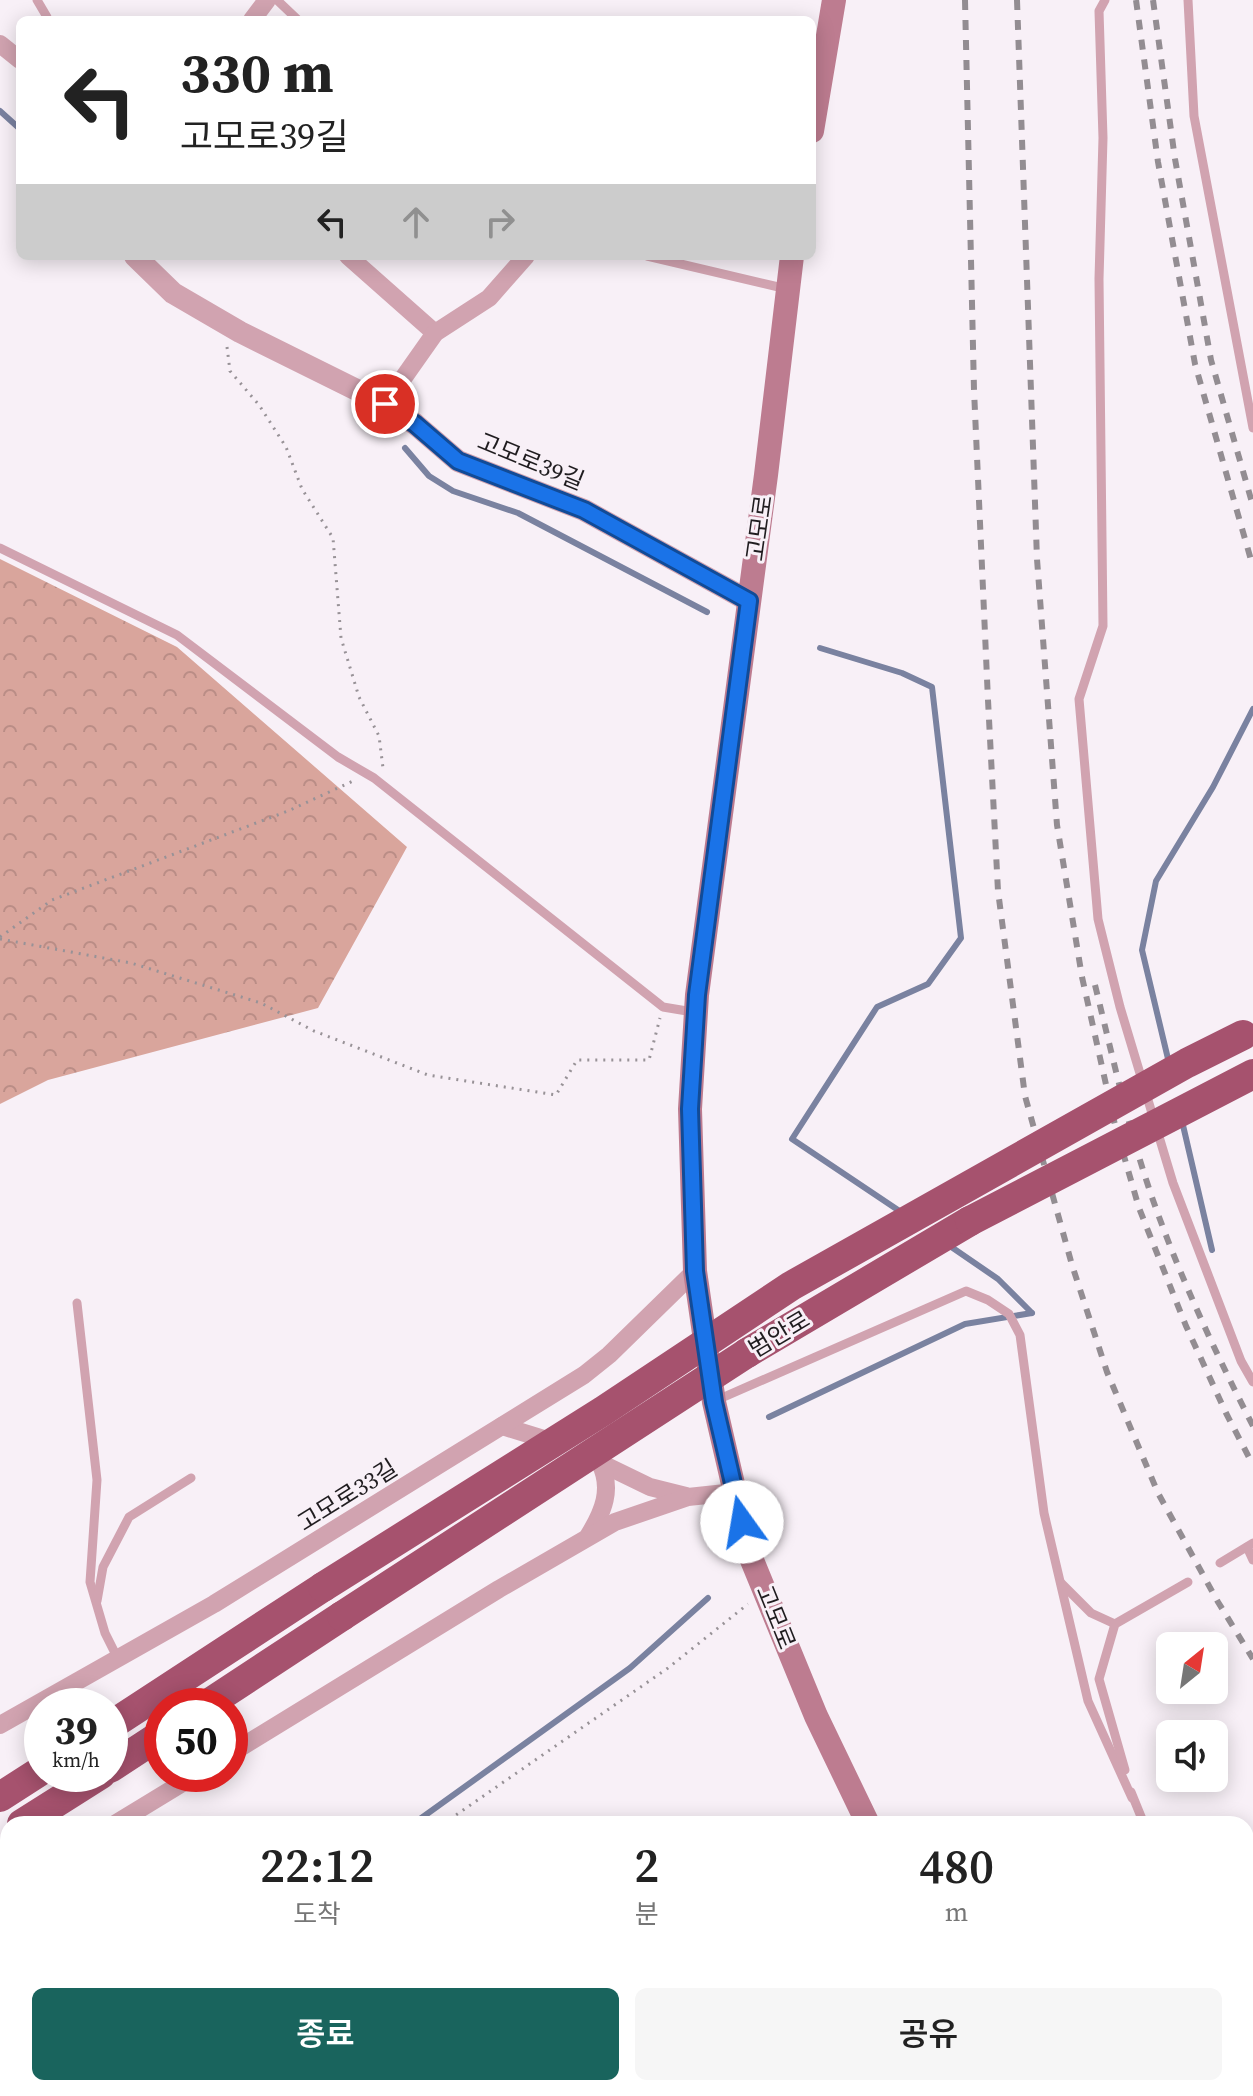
<!DOCTYPE html>
<html lang="ko">
<head>
<meta charset="utf-8">
<style>
	:root { --surface:#fff; --page:#f6f6f6; --text:#222; --muted:#767676; --accent:#19645d }
	body { margin:0; font-family:"Source Serif 4","Noto Sans KR",serif; background:var(--page); color:var(--text); height:100vh; display:flex; flex-direction:column; font-size:30px; white-space:nowrap }
	* { box-sizing:border-box; margin:0 }
	p { font-size:26px; color:var(--muted) }
	.icon { flex:none; width:44px; height:44px; fill:none; stroke:currentColor; stroke-width:2; stroke-linecap:round; stroke-linejoin:round }
	.map { position:relative; flex:1; overflow:hidden }
	.panel { position:absolute; left:0px; top:1816px; width:1254px; height:280px; display:flex; flex-direction:column; background:var(--surface); border-radius:24px 24px 0 0; box-shadow:0 4px 20px #0003 }
	.panel>* { flex:none }
	.banner { position:absolute; left:16px; top:16px; width:800px; height:244px; border-radius:12px; box-shadow:0 4px 20px #0003; background:#fff; color:var(--text); overflow:hidden }
	.needle { width:52px; rotate:30deg }
	.buttons { position:absolute; left:1156px; top:1632px; display:grid; gap:16px }
	.buttons a { display:grid; place-items:center; width:72px; height:72px; border-radius:12px; background:var(--surface); box-shadow:0 4px 20px #0003; font-size:40px }
	.speed { position:absolute; left:24px; top:1688px; display:flex; gap:16px; font-size:40px; font-weight:700; text-align:center }
	.speed>* { display:grid; place-content:center; width:104px; height:104px; border-radius:50%; background:var(--surface); box-shadow:0 4px 20px #0003; line-height:1 }
	.speed small { font-size:20px; font-weight:400 }
	.speed .limit { border:12px solid #d22; background:#fff; color:#111 }
	.pin { position:absolute; display:grid; place-items:center; width:68px; height:68px; color:#fff; margin:-34px; border:4px solid #fff; border-radius:50%; box-shadow:0 2px 8px #0007 }
	.me { position:absolute; width:88px; margin:-44px; rotate:347deg; stroke-linejoin:round; filter:drop-shadow(0 0 6px #0008) }
	.turn { display:flex; align-items:center; gap:28px; height:168px; padding:0 32px; font-size:36px }
	.turn .icon { width:104px; height:104px; stroke-width:2.5 }
	.turn b { display:block; font-size:56px; line-height:68px }
	.lanes { display:flex; align-items:center; height:76px; padding:0 32px; background:#0003; justify-content:center; gap:40px; direction:ltr }
	.lanes .off { opacity:.35 }
	.eta { display:flex; justify-content:space-evenly; align-items:center; height:136px; text-align:center }
	.eta b { font-size:48px; font-weight:600; line-height:56px }
	.action { display:flex; gap:16px; margin-top:auto; padding:16px 32px }
	.action a { flex:1; height:92px; border-radius:12px; background:var(--accent); color:#fff; font-size:32px; font-weight:600; line-height:92px; text-align:center }
	.action a+a { background:var(--page); color:var(--text) }
	.map>svg:first-child { display:block }
	.forest { fill:url(#forest-crowns) }
	.lines { fill:none; stroke-linecap:round; stroke-linejoin:round }
	.stream { stroke:#7a82a0; stroke-width:6 }
	.building { fill:url(#building-back-hatch) }
	.path { stroke:#989297; stroke-width:3; stroke-dasharray:2 6; stroke-linecap:butt }
	.service { stroke:#d1a3b0; stroke-width:9 }
	.minor { stroke:#d1a3b0; stroke-width:18 }
	.tertiary { stroke:#d1a3b0; stroke-width:22 }
	.secondary { stroke:#bd7c90; stroke-width:24 }
	.trunk { stroke:#a6526e; stroke-width:30 }
	.rail { stroke:#938d92; stroke-width:6; stroke-dasharray:10 10; stroke-linecap:butt }
	.trunk-bridge { stroke:#a6526e; stroke-width:30 }
	.route-casing { stroke:#114b97; stroke-width:20 }
	.route { stroke:#1a73e8; stroke-width:14 }
	.labels { text-anchor:middle; dominant-baseline:central; stroke-width:6; stroke-linejoin:round; paint-order:stroke }
	.street-label { font-size:24px; fill:#1f1c1f; stroke:#f8f0f7 }
</style>
</head>
<body>
<div class="map">
<svg width="1253" height="2096" viewBox="0 0 1253 2096">
	<defs>
		<pattern id="forest-crowns" width="20" height="18" patternUnits="userSpaceOnUse" patternTransform="scale(2)"><rect width="20" height="18" fill="#d9a59c"/><path d="M2 6a3 3 0 1 1 6 0M12 15a3 3 0 1 1 6 0" fill="none" stroke="#ba8d86"/></pattern>
		<pattern id="building-back-hatch" width="6" height="6" patternUnits="userSpaceOnUse" patternTransform="scale(2)"><rect width="6" height="6" fill="#b9b6bf"/><path d="M-1 5l2 2M0 0l6 6M5-1l2 2" fill="none" stroke="#9f9ca4"/></pattern>
	</defs>
	<rect width="100%" height="100%" fill="#f8f0f7"/>
	<path class="forest" d="M 0,559 L 177,647 L 407,847 L 318,1008 L 48,1080 L 0,1104 Z"/>
	<g class="lines">
		<g class="stream">
			<path d="M 0,111 L 20,129"/>
			<path d="M 405,448 L 429,476 L 453,491 L 518,513 L 707,612"/>
			<path d="M 820,648 L 902,673 L 932,687 L 961,938 L 928,984 L 877,1007 L 792,1139 L 901,1212"/>
			<path d="M 1169,1063 L 1142,950 L 1156,881 L 1213,787 L 1253,709"/>
			<path d="M 1182,1121 L 1212,1250"/>
			<path d="M 947,1244 L 998,1279 L 1032,1313"/>
			<path d="M 769,1417 L 965,1324 L 1032,1313"/>
			<path d="M 413,1824 L 630,1668 L 708,1598"/>
			<path d="M 23,2096 L 35,2088"/>
		</g>
	</g>
	<path class="building" d="M 835,2088 L 848,2088 L 853,2096 L 822,2096 Z"/>
	<g class="lines">
		<g class="path">
			<path d="M 227,347 L 230,371 L 259,405 L 286,447 L 302,489 L 333,538 L 341,638 L 359,697 L 379,736 L 383,768"/>
			<path d="M 0,937 L 52,900 L 288,811 L 353,781"/>
			<path d="M 0,939 L 131,963 L 261,1003 L 314,1031 L 428,1075 L 556,1095 L 577,1060 L 649,1060 L 660,1018"/>
			<path d="M 443,1824 L 668,1668 L 748,1604"/>
			<path d="M 51,2096 L 63,2088"/>
		</g>
		<g class="service">
			<path d="M 37,0 L 47,17 L 45,20"/>
			<path d="M 277,0 L 298,20"/>
			<path d="M 1105,0 L 1099,11 L 1103,138 L 1099,279 L 1103,626 L 1079,699 L 1098,919 L 1120,1007 L 1173,1183 L 1241,1361 L 1253,1382"/>
			<path d="M 1188,0 L 1194,116 L 1253,428"/>
			<path d="M 647,256 L 787,289"/>
			<path d="M 0,548 L 177,635 L 338,757 L 374,778 L 663,1007 L 693,1012"/>
			<path d="M 77,1303 L 97,1480 L 90,1582 L 105,1633 L 118,1659"/>
			<path d="M 717,1400 L 966,1291 L 988,1300 L 1009,1314 L 1020,1335 L 1044,1513 L 1088,1701 L 1132,1798"/>
			<path d="M 1247,1547 L 1253,1560"/>
			<path d="M 1220,1563 L 1253,1543"/>
			<path d="M 1061,1583 L 1091,1613 L 1115,1624"/>
			<path d="M 97,1601 L 103,1567 L 129,1517 L 191,1478"/>
			<path d="M 1125,1770 L 1099,1679 L 1115,1624 L 1188,1582"/>
			<path d="M 1131,1792 L 1144,1824"/>
			<path d="M 1246,2014 L 1253,2026"/>
			<path d="M 930,2088 L 933,2096"/>
			<path d="M 753,2096 L 767,2088"/>
		</g>
		<g class="minor">
			<path d="M 252,20 L 267,0"/>
			<path d="M 0,44 L 20,60"/>
			<path d="M 348,256 L 435,333"/>
			<path d="M 385,404 L 435,333 L 489,298 L 526,256"/>
			<path d="M 502,1426 L 557,1443"/>
			<path d="M 584,1455 L 650,1487 L 686,1496"/>
			<path d="M 589,1535 C 603,1512 613,1489 600,1463"/>
			<path d="M 0,1725 L 214,1604 L 584,1375 L 609,1355 L 695,1271"/>
			<path d="M 230,1754 L 499,1589 L 615,1522 L 688,1497 L 735,1492"/>
			<path d="M 115,1824 L 197,1774"/>
			<path d="M 0,1894 L 8,1889"/>
		</g>
		<g class="tertiary">
			<path d="M 135,256 L 173,293 L 240,332 L 385,404 L 415,424 L 458,461 L 584,510 L 749,601"/>
			<path d="M 1233,2088 L 1249,2096"/>
		</g>
		<g class="secondary">
			<path d="M 812,131 L 834,0"/>
			<path d="M 792,256 L 766,475 L 697,995 L 690,1109 L 695,1271 L 714,1402 L 749,1553 L 816,1716 L 868,1824"/>
			<path d="M 996,2088 L 1001,2096"/>
		</g>
		<g class="trunk">
			<path d="M 747,1353 L 970,1221"/>
			<path d="M 205,1706 L 342,1616"/>
			<path d="M 110,1726 L 323,1587"/>
			<path d="M 110,1768 L 162,1734"/>
			<path d="M 0,1797 L 42,1770"/>
			<path d="M 22,1824 L 101,1774"/>
		</g>
		<g class="rail">
			<path d="M 965,0 L 974,390 L 988,700 L 998,891 L 1025,1096 L 1072,1265 L 1107,1372 L 1158,1493 L 1218,1602 L 1253,1659"/>
			<path d="M 1017,0 L 1037,559 L 1057,825 L 1082,977 L 1115,1125 L 1139,1208 L 1186,1326 L 1226,1413 L 1253,1465"/>
			<path d="M 1136,0 L 1158,162 L 1195,364 L 1253,567"/>
			<path d="M 1153,0 L 1175,159 L 1211,360 L 1253,506"/>
			<path d="M 1095,985 C 1113,1058 1129,1132 1154,1203 C 1181,1279 1216,1354 1253,1426"/>
		</g>
		<g class="trunk-bridge">
			<path d="M 970,1221 L 1253,1074"/>
			<path d="M 323,1587 L 603,1411 L 791,1286 L 1187,1063 L 1243,1035"/>
			<path d="M 342,1616 L 747,1353"/>
		</g>
	</g>
	<g class="lines">
		<g class="route-casing">
			<path id="route" d="M 385,404 L 415,424 L 458,461 L 584,510 L 749,601 L 697,995 L 690,1109 L 695,1271 L 714,1402 L 742,1522"/>
		</g>
		<use href="#route" class="route"/>
	</g>
	<g class="labels">
		<g class="street-label">
			<text transform="translate(531 461) rotate(22)">고모로39길</text>
			<text transform="translate(759 528) rotate(-82)">고모로</text>
			<text transform="translate(779 1334) rotate(-31)">범안로</text>
			<text transform="translate(347 1495) rotate(-32)">고모로33길</text>
			<text transform="translate(776 1617) rotate(68)">고모로</text>
		</g>
	</g>
</svg>
<div class="buttons">
<a><svg class="needle" viewBox="-14 -14 28 28"><path d="M0-13l5 13h-10z" fill="#e53935"/><path d="M0 13l5-13h-10z" fill="#767676"/></svg></a>
<a><svg class="icon" aria-label="sound" viewBox="0 0 24 24"><path d="M4 9h4l5-4v14l-5-4H4zM17 9q2 3 0 6"/></svg></a>
</div>
<div class="speed"><div>39<small>km/h</small></div><div class="limit">50</div></div>
<div class="pin" style="left:385px;top:404px;background:#d93025"><svg class="icon" aria-label="arrive" viewBox="0 0 24 24"><path d="M6 21V4h12l-3 4 3 4H6"/></svg></div>
<svg class="me" style="left:742px;top:1522px" viewBox="-20 -20 40 40"><circle r="19" fill="#fff"/><path d="M0-13L10 11 0 6-10 11z" fill="#1a73e8"/></svg>
<div class="banner">
<div class="turn"><svg class="icon" aria-label="left" viewBox="0 0 24 24"><path d="M17 20v-9H6M10 6l-5 5 5 5"/></svg><div><b>330 m</b>고모로39길</div></div>
<div class="lanes"><svg class="icon" aria-label="left" viewBox="0 0 24 24"><path d="M17 20v-9H6M10 6l-5 5 5 5"/></svg><svg class="icon off" aria-label="ahead" viewBox="0 0 24 24"><path d="M12 20V5M6 11l6-6 6 6"/></svg><svg class="icon off" aria-label="right" viewBox="0 0 24 24"><path d="M7 20v-9h11M14 6l5 5-5 5"/></svg></div>
</div>
<section class="panel">
<div class="eta">
<div><b>22:12</b><p>도착</p></div>
<div><b>2</b><p>분</p></div>
<div><b>480</b><p>m</p></div>
</div>
<div class="action"><a>종료</a><a>공유</a></div>
</section>
</div>
</body>
</html>
